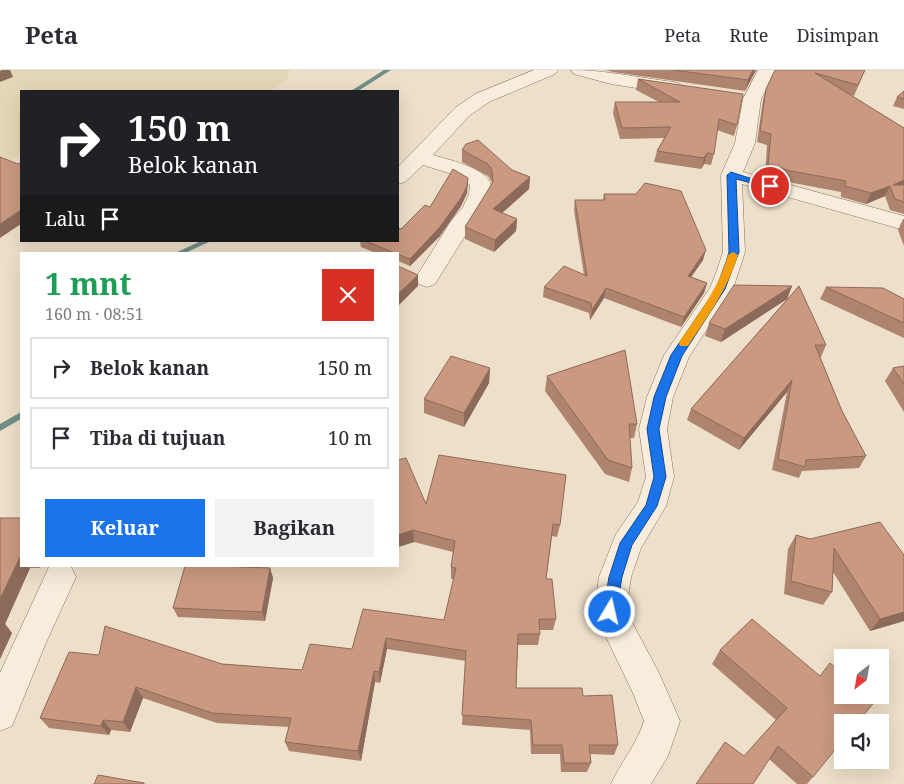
<!DOCTYPE html>
<html lang="id">
<head>
<meta charset="utf-8">
<style>
	:root { --surface:#fff; --page:#f2f2f3; --text:#2b2b33; --muted:#7c7c81; --line:#e1e1e2; --accent:#1a73e8 }
	body { margin:0; font-family:"Noto Serif",serif; background:var(--page); color:var(--text); height:100vh; display:flex; flex-direction:column; font-size:19px; white-space:nowrap }
	* { box-sizing:border-box; margin:0 }
	p { font-size:16px; color:var(--muted) }
	.icon { flex:none; width:28px; height:28px; fill:none; stroke:currentColor; stroke-width:2; stroke-linecap:round; stroke-linejoin:round }
	.map { position:relative; flex:1; overflow:hidden }
	.panel { position:absolute; left:20px; top:182px; width:379px; height:315px; display:flex; flex-direction:column; background:var(--surface); border-radius:0px; box-shadow:0 5px 20px #0002 }
	.panel>* { flex:none }
	.guide { position:absolute; left:20px; top:20px; width:379px; height:152px; border-radius:0px; box-shadow:0 5px 20px #0002; background:#202124; color:#fff; overflow:hidden }
	.needle { width:32px; rotate:211deg }
	.fabs { position:absolute; left:834px; top:579px; display:grid; gap:10px }
	.fabs a { display:grid; place-items:center; width:55px; height:55px; border-radius:0px; background:var(--surface); box-shadow:0 5px 20px #0002; font-size:25px }
	.pin { position:absolute; display:grid; place-items:center; width:42px; height:42px; color:#fff; margin:-21px; border:2px solid #fff; border-radius:50%; box-shadow:0 1px 5px #0007 }
	.me { position:absolute; width:55px; margin:-28px; rotate:9deg; stroke-linejoin:round; filter:drop-shadow(0 0 4px #0008) }
	.turn { display:flex; align-items:center; gap:18px; height:105px; padding:0 25px; font-size:22px }
	.turn .icon { width:65px; height:65px; stroke-width:2.5 }
	.turn b { display:block; font-size:35px; line-height:42px }
	.then { display:flex; align-items:center; height:48px; padding:0 25px; background:#0003; gap:10px; font-size:19px }
	.round { display:grid; place-items:center; flex:none; width:52px; height:52px; border-radius:0px; background:var(--page) }
	.headline { display:flex; align-items:center; justify-content:space-between; height:85px; padding:0 25px }
	h1 { font-size:30px; font-weight:700; line-height:38px; color:#1e9e55 }
	.primary-button { display:flex; gap:10px; margin-top:auto; padding:10px 25px }
	.primary-button a { flex:1; height:58px; border-radius:0px; background:var(--accent); color:#fff; font-size:20px; font-weight:700; line-height:58px; text-align:center }
	.primary-button a+a { background:var(--page); color:var(--text) }
	ul { padding:0; list-style:none }
	li { display:flex; align-items:center; gap:15px; height:62px; margin:0 10px 8px; padding:0 15px; border:2px solid var(--line); border-radius:0px }
	li div { flex:1 }
	li b { display:block; font-size:19px }
	li em { font-style:normal }
	header { display:flex; align-items:center; gap:30px; box-sizing:border-box; height:70px; padding:0 25px; background:var(--surface); border-bottom:1px solid var(--line) }
	header strong { font-size:24px }
	nav { display:flex; gap:28px; margin-inline-start:auto; font-size:18px }
	.map>svg:first-child { display:block }
	.farmland { fill:#e3d8b6 }
	.lines { fill:none; stroke-linecap:round; stroke-linejoin:round }
	.stream { fill:#709086; fill-rule:evenodd }
	.minor-casing { stroke:#89715e; stroke-width:1 }
	.minor { fill:#f8eddc; fill-rule:evenodd }
	.wall { fill:#ae846e }
	.shaded-wall { fill:#8d6b5a }
	.building { fill:#ca9980; stroke:#8d6b5a }
	.route { fill:#1a73e8; stroke:#114b97 }
	.slow { fill:#f59e0b }
</style>
</head>
<body>
<header>
<strong>Peta</strong>
<nav><a>Peta</a><a>Rute</a><a>Disimpan</a></nav>
</header>
<div class="map">
<svg width="904" height="714" viewBox="0 0 904 714">
	<rect width="100%" height="100%" fill="#eddfc9"/>
	<path class="farmland" d="M 0,0 L 290,0 L 287,10 L 271,21 L 21,21 L 21,85 L 0,94 Z"/>
	<g class="lines">
		<g class="stream">
			<path d="M 384,0 L 391,0 L 358,21 L 351,21 Z"/>
			<path d="M 201,171 L 211,171 L 183,184 L 173,184 Z"/>
			<path d="M 21,342 L 21,349 L 0,361 L 0,354 Z"/>
		</g>
		<g class="minor-casing">
			<g id="minor">
				<path d="M 534,0 L 558,0 L 555,4 L 489,32 L 469,46 L 433,85 C 447,89 484,98 490,112 C 491,115 491,120 491,124 L 435,214 L 427,217 L 419,214 L 415,209 L 451,151 L 463,137 L 469,124 L 470,115 L 455,105 L 423,95 L 405,112 L 398,114 L 398,97 L 455,38 L 475,24 Z"/>
				<path d="M 571,0 C 606,0 640,8 674,12 L 680,14 L 683,18 L 680,22 L 674,24 L 611,14 L 574,4 Z"/>
				<path d="M 758,0 L 776,0 L 761,29 L 755,73 L 743,102 L 904,146 L 904,160 L 742,114 L 745,182 L 733,219 L 689,287 L 673,327 L 667,359 L 674,407 L 666,436 L 641,478 L 631,507 L 626,541 L 659,603 L 680,651 L 668,686 L 651,714 L 611,714 C 621,692 637,674 644,651 L 633,623 L 594,542 L 599,507 L 616,464 L 638,432 L 646,407 L 639,359 L 647,327 L 664,285 L 710,218 L 716,203 L 723,182 L 721,105 L 735,73 L 743,29 Z"/>
				<path d="M 51,496 L 71,497 L 76,507 L 45,575 L 12,656 L 0,661 L 0,603 L 49,497 Z"/>
			</g>
		</g>
		<use href="#minor" class="minor"/>
	</g>
	<g class="wall">
		<path d="M 605,0 L 756,0 L 745,21 L 613,2 Z"/>
		<path d="M 775,0 L 865,0 L 854,26 L 849,24 L 904,58 L 904,144 L 890,140 L 885,126 L 866,134 L 841,127 L 841,122 L 788,112 L 765,106 L 767,75 L 757,72 L 763,30 L 766,19 Z"/>
		<path d="M 638,9 L 737,55 L 734,66 L 717,60 L 714,84 L 711,95 L 704,94 L 701,99 L 654,92 L 657,81 L 664,68 L 620,69 L 613,43 L 615,32 L 659,32 L 636,20 Z"/>
		<path d="M 904,21 L 904,39 L 893,36 L 897,27 Z"/>
		<path d="M 462,80 L 530,107 L 529,119 L 502,143 L 517,149 L 516,161 L 494,182 L 465,169 L 465,157 L 492,114 L 492,112 L 488,106 L 462,92 Z"/>
		<path d="M 468,108 L 467,123 L 461,136 L 440,166 L 410,196 L 398,191 L 398,184 L 378,184 L 361,177 L 360,171 L 398,171 L 401,159 Z"/>
		<path d="M 604,124 L 703,190 L 691,207 L 707,213 L 704,223 L 681,257 L 604,228 L 590,250 L 589,243 L 543,227 L 544,217 L 584,205 L 574,140 L 575,130 L 603,130 Z"/>
		<path d="M 903,149 L 904,149 L 904,176 L 898,160 Z"/>
		<path d="M 792,216 L 787,229 L 721,272 L 705,266 L 709,253 Z"/>
		<path d="M 799,216 L 826,275 L 821,287 L 820,287 L 842,341 L 866,386 L 859,398 L 802,401 L 799,408 L 772,400 L 787,322 L 739,380 L 687,350 L 691,339 Z"/>
		<path d="M 826,217 L 904,229 L 904,268 L 820,229 Z"/>
		<path d="M 904,296 L 904,342 L 885,311 L 893,298 Z"/>
		<path d="M 490,298 L 489,313 L 464,357 L 424,343 L 424,329 Z"/>
		<path d="M 547,306 L 637,354 L 634,368 L 630,368 L 632,398 L 629,412 L 605,404 L 545,321 Z"/>
		<path d="M 426,434 L 560,455 L 557,467 L 552,466 L 546,509 L 556,549 L 553,560 L 539,560 L 540,564 L 538,575 L 518,575 L 516,618 L 583,626 L 618,675 L 614,685 L 590,684 L 591,693 L 587,702 L 561,702 L 560,684 L 531,684 L 530,660 L 462,655 L 466,591 L 387,579 L 380,613 L 375,612 L 361,691 L 289,681 L 285,672 L 289,657 L 217,653 L 143,628 L 130,662 L 111,660 L 109,665 L 49,658 L 40,648 L 99,585 L 302,600 L 352,579 L 444,550 L 454,509 L 451,509 L 451,497 L 453,482 L 414,472 L 398,477 Z"/>
		<path d="M 0,448 L 21,448 L 21,496 L 41,496 L 40,498 L 30,498 L 5,554 L 12,563 L 0,589 Z"/>
		<path d="M 796,465 L 810,469 L 904,485 L 904,551 L 870,561 L 833,502 L 832,522 L 823,535 L 784,524 L 788,479 Z"/>
		<path d="M 222,497 L 270,498 L 273,508 L 265,551 L 178,547 L 173,538 Z"/>
		<path d="M 752,549 L 813,707 L 807,714 L 797,714 L 769,689 L 744,686 L 776,650 L 712,594 L 720,580 Z"/>
	</g>
	<g class="shaded-wall">
		<path d="M 2,0 L 10,0 L 13,7 L 0,12 L 0,1 Z"/>
		<path d="M 753,0 L 756,0 L 745,21 L 748,10 Z"/>
		<path d="M 707,83 L 704,94 L 701,99 L 704,88 Z"/>
		<path d="M 530,107 L 529,119 L 493,151 L 493,139 Z"/>
		<path d="M 468,108 L 467,123 L 461,136 L 440,166 L 410,196 L 410,189 Z"/>
		<path d="M 904,110 L 904,119 L 893,115 Z"/>
		<path d="M 890,116 L 885,126 L 866,134 L 871,123 Z"/>
		<path d="M 21,140 L 21,154 L 0,168 L 0,154 Z"/>
		<path d="M 517,149 L 516,161 L 494,182 L 495,170 Z"/>
		<path d="M 706,180 L 703,190 L 685,216 L 688,206 Z"/>
		<path d="M 418,205 L 418,216 L 398,236 L 398,224 Z"/>
		<path d="M 707,213 L 704,223 L 681,257 L 684,247 Z"/>
		<path d="M 792,216 L 787,229 L 721,272 L 725,259 Z"/>
		<path d="M 606,218 L 604,228 L 590,250 L 592,240 Z"/>
		<path d="M 490,298 L 489,313 L 464,357 L 464,343 Z"/>
		<path d="M 792,310 L 787,322 L 739,380 L 744,368 Z"/>
		<path d="M 413,460 L 414,472 L 398,477 L 398,465 Z"/>
		<path d="M 21,485 L 21,496 L 29,496 L 30,498 L 5,554 L 12,563 L 0,589 L 0,529 Z"/>
		<path d="M 270,498 L 273,508 L 265,551 L 262,542 Z"/>
		<path d="M 904,542 L 904,551 L 870,561 L 880,549 Z"/>
		<path d="M 386,568 L 387,579 L 380,613 L 379,602 Z"/>
		<path d="M 374,601 L 375,612 L 361,691 L 358,681 Z"/>
		<path d="M 136,617 L 143,628 L 130,662 L 123,652 Z"/>
		<path d="M 103,650 L 111,660 L 109,665 L 101,656 Z"/>
	</g>
	<g class="building">
		<path d="M 673,0 L 753,0 L 748,10 Z"/>
		<path d="M 775,0 L 865,0 L 858,15 L 815,3 L 904,58 L 904,110 L 893,115 L 904,115 L 904,132 L 895,129 L 890,116 L 871,123 L 845,116 L 846,111 L 791,101 L 768,95 L 771,64 L 760,61 L 766,19 Z"/>
		<path d="M 638,9 L 743,24 L 737,55 L 719,49 L 714,84 L 707,83 L 704,88 L 657,81 L 671,57 L 622,58 L 615,32 L 680,32 Z"/>
		<path d="M 904,21 L 904,29 L 897,27 Z"/>
		<path d="M 478,70 L 512,100 L 530,107 L 493,139 L 517,149 L 495,170 L 465,157 L 493,112 L 492,100 L 488,94 L 462,80 L 466,74 Z"/>
		<path d="M 0,87 L 18,94 L 21,92 L 21,140 L 0,154 Z"/>
		<path d="M 453,99 L 468,108 L 467,116 L 461,128 L 439,158 L 410,189 L 365,171 L 398,171 L 398,158 L 401,159 L 425,135 L 430,137 Z"/>
		<path d="M 645,113 L 681,121 L 706,180 L 688,206 L 707,213 L 684,247 L 606,218 L 592,240 L 591,233 L 544,217 L 564,196 L 587,206 L 575,130 L 605,130 L 604,124 L 636,124 Z"/>
		<path d="M 398,196 L 418,205 L 398,224 Z"/>
		<path d="M 734,215 L 792,216 L 725,259 L 709,253 Z"/>
		<path d="M 799,216 L 826,275 L 815,275 L 842,341 L 866,386 L 806,390 L 805,397 L 778,389 L 792,310 L 744,368 L 691,339 Z"/>
		<path d="M 826,217 L 883,218 L 904,229 L 904,253 Z"/>
		<path d="M 625,280 L 637,354 L 629,354 L 632,398 L 608,390 L 547,306 Z"/>
		<path d="M 451,286 L 490,298 L 464,343 L 424,329 Z"/>
		<path d="M 904,296 L 904,314 L 893,298 Z"/>
		<path d="M 439,385 L 566,405 L 560,455 L 553,454 L 546,509 L 552,509 L 556,549 L 539,549 L 540,564 L 518,564 L 516,618 L 582,618 L 583,626 L 612,625 L 618,675 L 589,675 L 591,693 L 564,693 L 562,675 L 533,675 L 531,650 L 462,645 L 466,581 L 386,568 L 379,602 L 374,601 L 358,681 L 285,672 L 291,648 L 212,643 L 136,617 L 123,652 L 103,650 L 101,656 L 40,648 L 69,582 L 99,585 L 105,556 L 222,594 L 302,600 L 310,574 L 352,579 L 363,539 L 444,550 L 456,498 L 451,497 L 455,471 L 413,460 L 398,465 L 398,390 L 406,388 L 426,434 Z"/>
		<path d="M 0,448 L 21,448 L 21,485 L 0,529 Z"/>
		<path d="M 880,452 L 904,485 L 904,542 L 880,549 L 834,478 L 832,522 L 791,511 L 796,465 L 810,469 Z"/>
		<path d="M 185,496 L 216,496 L 270,498 L 262,542 L 173,538 Z"/>
		<path d="M 752,549 L 820,606 L 830,593 L 842,603 L 842,625 L 869,625 L 876,630 L 858,652 L 842,652 L 842,671 L 813,707 L 778,676 L 753,714 L 696,714 L 725,672 L 744,686 L 787,638 L 720,580 Z"/>
		<path d="M 98,705 L 144,713 L 144,714 L 94,714 Z"/>
	</g>
	<path class="route" d="M 731,102 L 774,116 L 770,118 L 736,109 L 739,182 L 725,219 L 682,286 L 666,327 L 659,359 L 666,407 L 657,436 L 632,475 L 622,507 L 616,542 L 615,546 L 610,548 L 605,546 L 603,542 L 609,507 L 620,473 L 646,435 L 654,407 L 647,359 L 654,327 L 671,285 L 716,219 L 726,192 L 729,182 L 727,105 Z"/>
	<path class="slow" d="M 733,182 L 738,185 C 728,219 707,247 688,276 L 680,276 L 679,274 L 680,271 C 699,243 719,218 728,185 Z"/>
</svg>
<div class="fabs">
<a><svg class="needle" viewBox="-14 -14 28 28"><path d="M0-13l5 13h-10z" fill="#e53935"/><path d="M0 13l5-13h-10z" fill="#7c7c81"/></svg></a>
<a><svg class="icon" aria-label="sound" viewBox="0 0 24 24"><path d="M4 9h4l5-4v14l-5-4H4zM17 9q2 3 0 6"/></svg></a>
</div>
<div class="pin" style="left:770px;top:116px;background:#d93025"><svg class="icon" aria-label="arrive" viewBox="0 0 24 24"><path d="M6 21V4h12l-3 4 3 4H6"/></svg></div>
<svg class="me" style="left:610px;top:542px" viewBox="-20 -20 40 40"><circle r="17" fill="#1a73e8" stroke="#fff" stroke-width="3"/><path d="M0-11L8 9 0 5-8 9z" fill="#fff"/></svg>
<div class="guide">
<div class="turn"><svg class="icon" aria-label="right" viewBox="0 0 24 24"><path d="M7 20v-9h11M14 6l5 5-5 5"/></svg><div><b>150 m</b>Belok kanan</div></div>
<div class="then">Lalu<svg class="icon" aria-label="arrive" viewBox="0 0 24 24"><path d="M6 21V4h12l-3 4 3 4H6"/></svg></div>
</div>
<section class="panel">
<div class="headline"><div><h1>1 mnt</h1><p>160 m · 08:51</p></div><a class="round" style="background:#d93025;color:#fff"><svg class="icon" aria-label="close" viewBox="0 0 24 24"><path d="M6 6l12 12M18 6L6 18"/></svg></a></div>
<ul>
<li><svg class="icon" aria-label="right" viewBox="0 0 24 24"><path d="M7 20v-9h11M14 6l5 5-5 5"/></svg><div><b>Belok kanan</b></div><em>150 m</em></li>
<li><svg class="icon" aria-label="arrive" viewBox="0 0 24 24"><path d="M6 21V4h12l-3 4 3 4H6"/></svg><div><b>Tiba di tujuan</b></div><em>10 m</em></li>
</ul>
<div class="primary-button"><a>Keluar</a><a>Bagikan</a></div>
</section>
</div>
</body>
</html>
